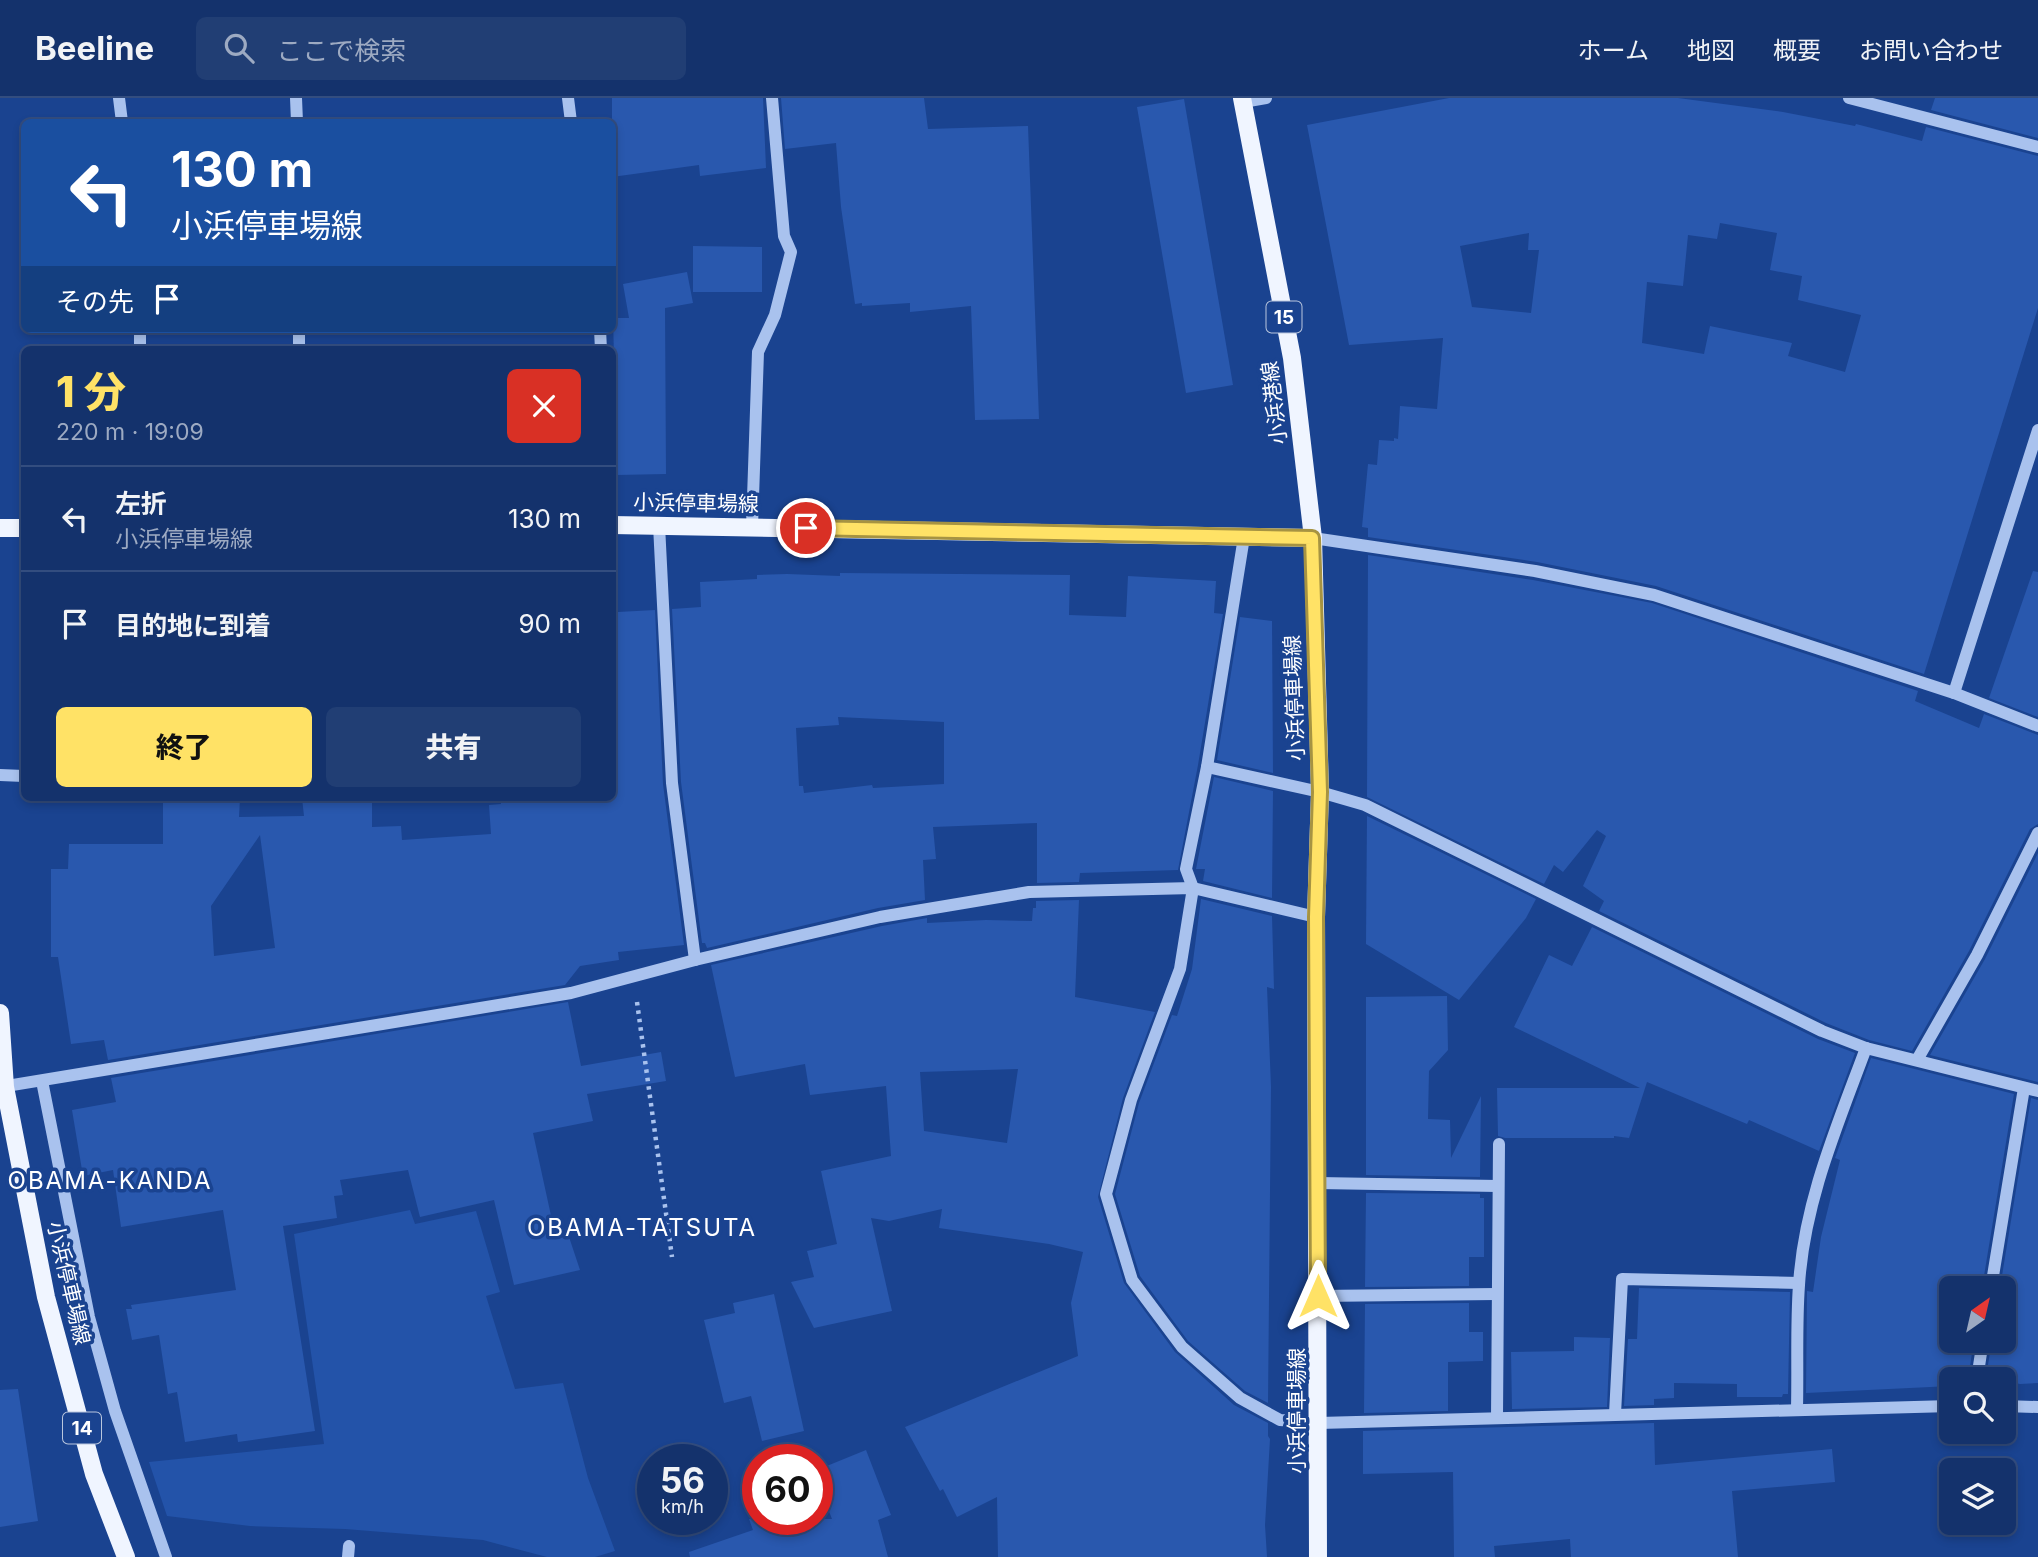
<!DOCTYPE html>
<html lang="ja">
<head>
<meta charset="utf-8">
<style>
	:root { --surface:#14326c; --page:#213e74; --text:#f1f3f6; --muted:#9daac2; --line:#334d7f; --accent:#ffe266 }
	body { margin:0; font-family:Inter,"Noto Sans JP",sans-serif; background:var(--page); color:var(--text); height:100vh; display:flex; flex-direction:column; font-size:26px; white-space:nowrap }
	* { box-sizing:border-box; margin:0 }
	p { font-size:23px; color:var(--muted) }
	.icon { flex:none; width:38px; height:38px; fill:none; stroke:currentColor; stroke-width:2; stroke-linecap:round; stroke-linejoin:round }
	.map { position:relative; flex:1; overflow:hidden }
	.panel { position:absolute; left:21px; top:248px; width:595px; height:455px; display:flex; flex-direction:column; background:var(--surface); border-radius:10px; box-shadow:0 4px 10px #0003,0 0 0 2px var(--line) }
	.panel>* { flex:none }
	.hud { position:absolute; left:21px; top:21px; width:595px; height:214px; border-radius:10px; box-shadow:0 4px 10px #0003,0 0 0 2px var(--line); background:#1a4fa0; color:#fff; overflow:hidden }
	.needle { width:46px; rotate:34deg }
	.buttons { position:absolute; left:1939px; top:1178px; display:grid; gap:14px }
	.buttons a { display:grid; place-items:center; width:77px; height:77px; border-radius:10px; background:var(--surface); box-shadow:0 4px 10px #0003,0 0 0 2px var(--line); font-size:35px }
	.speed { position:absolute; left:637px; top:1346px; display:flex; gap:14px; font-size:35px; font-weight:700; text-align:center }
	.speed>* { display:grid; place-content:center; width:91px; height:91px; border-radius:50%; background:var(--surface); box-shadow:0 4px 10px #0003,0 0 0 2px var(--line); line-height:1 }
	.speed small { font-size:18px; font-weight:400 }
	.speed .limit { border:10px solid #d22; background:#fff; color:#111 }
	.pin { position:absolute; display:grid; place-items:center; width:60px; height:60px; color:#fff; margin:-30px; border:4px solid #fff; border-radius:50%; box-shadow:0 2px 7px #0007 }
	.me { position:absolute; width:77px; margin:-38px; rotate:0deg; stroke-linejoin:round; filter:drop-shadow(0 0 5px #0008) }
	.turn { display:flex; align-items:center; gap:24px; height:147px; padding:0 35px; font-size:32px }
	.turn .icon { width:91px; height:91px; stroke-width:2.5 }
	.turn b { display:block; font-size:49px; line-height:60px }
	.then { display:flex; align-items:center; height:66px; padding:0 35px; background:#0003; gap:14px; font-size:26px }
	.round { display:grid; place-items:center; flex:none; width:74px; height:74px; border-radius:10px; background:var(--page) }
	.headline { display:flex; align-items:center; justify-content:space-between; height:119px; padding:0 35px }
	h1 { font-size:42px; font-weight:800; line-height:52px; color:var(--accent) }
	.cta { display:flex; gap:14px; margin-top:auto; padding:14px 35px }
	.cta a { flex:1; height:80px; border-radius:10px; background:var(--accent); color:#111; font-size:28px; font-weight:800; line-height:80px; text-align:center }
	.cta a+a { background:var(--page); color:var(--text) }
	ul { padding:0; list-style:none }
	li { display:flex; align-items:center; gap:21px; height:105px; padding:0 35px; border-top:2px solid var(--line) }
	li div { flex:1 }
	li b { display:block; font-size:26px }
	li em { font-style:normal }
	header { display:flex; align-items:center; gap:42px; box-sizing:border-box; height:98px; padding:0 35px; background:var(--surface); border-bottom:2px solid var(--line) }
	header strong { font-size:33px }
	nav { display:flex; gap:38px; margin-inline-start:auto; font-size:24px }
	.search { width:490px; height:63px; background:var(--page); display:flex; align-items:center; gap:18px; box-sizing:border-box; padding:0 24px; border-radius:10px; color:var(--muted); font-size:26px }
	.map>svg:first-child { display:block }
	.green { fill:#2353a9 }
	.building { fill:#2958ae; fill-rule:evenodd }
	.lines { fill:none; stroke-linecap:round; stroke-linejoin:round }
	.path { stroke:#a9c2ee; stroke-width:4.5; stroke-dasharray:3.5 5; stroke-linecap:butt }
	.minor { stroke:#a9c2ee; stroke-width:12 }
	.major { stroke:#f0f5ff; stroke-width:18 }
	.route-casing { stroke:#a69342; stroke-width:18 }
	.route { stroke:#ffe266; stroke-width:12 }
	.labels { text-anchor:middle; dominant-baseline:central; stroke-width:7; stroke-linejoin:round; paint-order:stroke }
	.shield { fill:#1a4390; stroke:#bac7de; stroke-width:2 }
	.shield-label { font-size:19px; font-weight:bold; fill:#fff }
	.street-label { font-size:21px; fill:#fff; stroke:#1a4390 }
	.quarter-label { font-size:24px; letter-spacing:2px; fill:#fff; stroke:#1a4390 }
</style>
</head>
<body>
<header>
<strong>Beeline</strong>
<div class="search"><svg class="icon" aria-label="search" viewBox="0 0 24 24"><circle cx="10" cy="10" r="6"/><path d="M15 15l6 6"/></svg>ここで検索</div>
<nav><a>ホーム</a><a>地図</a><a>概要</a><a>お問い合わせ</a></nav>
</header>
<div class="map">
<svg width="2038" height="1459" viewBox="0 0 2038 1459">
	<rect width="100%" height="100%" fill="#1a4390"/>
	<path class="green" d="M 410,1112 L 415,1126 L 476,1113 L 500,1194 L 486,1198 L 515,1291 L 563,1285 L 588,1380 L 615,1453 L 595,1459 L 547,1459 L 483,1442 L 345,1431 L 250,1428 L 167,1418 L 149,1364 L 324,1346 L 294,1136 Z"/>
	<g class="building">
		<path d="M 612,0 L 763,0 L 766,70 L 700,78 L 699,67 L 612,79 Z"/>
		<path d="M 781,0 L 924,0 L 928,31 L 1028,28 L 1039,321 L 975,322 L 971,208 L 910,214 L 910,205 L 862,208 L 862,205 L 855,206 L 841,109 L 836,45 L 785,51 Z"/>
		<path d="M 1449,0 L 1678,0 L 1783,14 L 1855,28 L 1856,26 L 1922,43 L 1926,29 L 2038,58 L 2038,210 L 1924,576 L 1656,488 L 1537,464 L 1368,439 L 1368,430 L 1362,429 L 1368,366 L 1377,367 L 1379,342 L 1394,343 L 1394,340 L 1398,341 L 1400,308 L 1437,311 L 1443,240 L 1349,247 L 1307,27 ZM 1720,125 L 1777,135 L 1770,172 L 1802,178 L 1798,202 L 1861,217 L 1845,274 L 1788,258 L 1792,245 L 1710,228 L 1704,256 L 1642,245 L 1647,184 L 1683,188 L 1688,137 L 1717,141 ZM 1529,135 L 1528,152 L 1539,152 L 1531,215 L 1472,209 L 1460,148 Z"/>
		<path d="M 1935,0 L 2038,0 L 2038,40 L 1931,12 Z"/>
		<path d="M 1184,1 L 1233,287 L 1186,295 L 1137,9 Z"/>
		<path d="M 693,148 L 762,149 L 762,194 L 693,194 Z"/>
		<path d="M 687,174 L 693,205 L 665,210 L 666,376 L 617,377 L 613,220 L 629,220 L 623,186 Z"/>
		<path d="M 1368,457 L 1533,482 L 1652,505 L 1918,593 L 1915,603 L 1979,630 L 1984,616 L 2038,637 L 2038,726 L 2030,731 L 1969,853 L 1912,953 L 1869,942 L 1826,925 L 1599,813 L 1604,803 L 1583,788 L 1606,738 L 1597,732 L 1563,774 L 1554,767 L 1544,786 L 1367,699 Z"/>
		<path d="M 2033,473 L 2038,474 L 2038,619 L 1989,600 Z"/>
		<path d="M 840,475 L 1070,477 L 1069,517 L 1126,519 L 1128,478 L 1216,483 L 1214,515 L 1223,516 L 1198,667 L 1178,772 L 1080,775 L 1079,784 L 1037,785 L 1037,725 L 933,729 L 936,761 L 923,762 L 925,802 L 878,810 L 707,850 L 705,845 L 702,845 L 681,684 L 672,511 L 701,509 L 700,484 L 757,481 L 757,477 L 787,476 L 840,478 ZM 838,619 L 944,624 L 944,686 L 873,690 L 872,687 L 804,695 L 803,688 L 799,688 L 796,630 L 839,627 Z"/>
		<path d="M 655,512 L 663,686 L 684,847 L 618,854 L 619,862 L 580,868 L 565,887 L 108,962 L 104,942 L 71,946 L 58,859 L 51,859 L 51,771 L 68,771 L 69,746 L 163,746 L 163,700 L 240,700 L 239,719 L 304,718 L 302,700 L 348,700 L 348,704 L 372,704 L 372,729 L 401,728 L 402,742 L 491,736 L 489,707 L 501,706 L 500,700 L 612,700 L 612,522 L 618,521 L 618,514 ZM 260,737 L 275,850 L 214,858 L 211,808 Z"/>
		<path d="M 1240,519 L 1272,523 L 1273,675 L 1217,662 Z"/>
		<path d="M 1214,679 L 1273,693 L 1272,800 L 1203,783 L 1205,771 L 1196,771 Z"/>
		<path d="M 1367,718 L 1536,801 L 1526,820 L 1459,902 L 1366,846 Z"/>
		<path d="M 2038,755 L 2038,984 L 1930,957 L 1985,861 Z"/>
		<path d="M 1201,801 L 1272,818 L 1274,891 L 1267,889 L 1271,989 L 1268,1305 L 1245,1293 L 1188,1243 L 1140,1178 L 1115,1096 L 1139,1005 L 1172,917 L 1177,918 L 1192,871 Z"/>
		<path d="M 1079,802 L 1075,899 L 1155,914 L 1123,1000 L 1098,1099 L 1124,1185 L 1175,1254 L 1234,1307 L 1268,1325 L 1268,1338 L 1270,1341 L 1265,1427 L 1267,1459 L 998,1459 L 997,1399 L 957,1419 L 943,1391 L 940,1393 L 905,1329 L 1078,1258 L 1071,1205 L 1083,1154 L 1049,1146 L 939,1130 L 942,1111 L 889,1123 L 871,1120 L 892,1213 L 814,1230 L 791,1184 L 814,1179 L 807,1153 L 837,1146 L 821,1073 L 891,1058 L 886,988 L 810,997 L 805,966 L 735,979 L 711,867 L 882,828 L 927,820 L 927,825 L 986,822 L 1032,823 L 1033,810 L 1036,810 L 1036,803 ZM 1018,971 L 1007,1045 L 924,1033 L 920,974 Z"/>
		<path d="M 1592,829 L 1818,941 L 1855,955 L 1819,1053 L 1749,1022 L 1747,1026 L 1647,984 L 1629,1040 L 1614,1038 L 1614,1040 L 1505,1040 L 1498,1038 L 1497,990 L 1640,990 L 1514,929 L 1549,857 L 1572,868 Z"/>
		<path d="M 1447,898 L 1448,952 L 1429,973 L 1428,1021 L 1450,1022 L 1451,1060 L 1481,998 L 1480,1079 L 1366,1077 L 1366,899 Z"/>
		<path d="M 568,904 L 581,968 L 661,954 L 666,983 L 587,996 L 593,1023 L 533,1035 L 555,1136 L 567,1133 L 580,1172 L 514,1187 L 494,1102 L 420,1119 L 408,1072 L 340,1082 L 343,1097 L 334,1098 L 337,1120 L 283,1128 L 315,1333 L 238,1344 L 237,1336 L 185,1344 L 177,1294 L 168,1296 L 159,1237 L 132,1242 L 126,1211 L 132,1211 L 131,1207 L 236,1192 L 223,1112 L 121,1129 L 113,1072 L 83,1078 L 72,1012 L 116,1004 L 111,980 Z"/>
		<path d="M 1871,960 L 2014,996 L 1982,1190 L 1951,1190 L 1951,1242 L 1974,1242 L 1969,1275 L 1954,1272 L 1951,1288 L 1806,1295 L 1807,1193 L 1813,1194 L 1821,1139 L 1840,1062 L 1835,1060 Z"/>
		<path d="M 2031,1000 L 2038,1002 L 2038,1285 L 2020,1286 L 1986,1279 L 1992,1242 L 2004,1242 L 2004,1190 L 2000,1190 Z"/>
		<path d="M 1366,1095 L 1480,1096 L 1480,1100 L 1484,1100 L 1484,1159 L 1469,1159 L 1469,1188 L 1365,1189 Z"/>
		<path d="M 1639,1190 L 1790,1194 L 1788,1296 L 1783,1296 L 1782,1299 L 1737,1299 L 1737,1286 L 1674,1285 L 1674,1300 L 1654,1301 L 1654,1307 L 1624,1308 L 1628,1241 L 1637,1241 Z"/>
		<path d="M 774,1196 L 804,1333 L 762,1343 L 751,1298 L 724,1305 L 704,1222 L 735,1215 L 733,1205 Z"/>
		<path d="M 1469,1205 L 1469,1234 L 1483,1234 L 1483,1263 L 1448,1264 L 1448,1313 L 1364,1315 L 1365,1206 Z"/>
		<path d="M 1574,1239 L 1610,1240 L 1607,1309 L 1512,1311 L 1511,1254 L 1574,1253 Z"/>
		<path d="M 18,1291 L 38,1423 L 0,1429 L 0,1292 Z"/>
		<path d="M 1654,1325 L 1655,1367 L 1832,1351 L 1835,1384 L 1732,1393 L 1738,1459 L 1571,1459 L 1570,1441 L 1494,1448 L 1495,1459 L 1454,1459 L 1453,1374 L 1363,1376 L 1363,1333 Z"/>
		<path d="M 866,1352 L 891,1417 L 878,1422 L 888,1459 L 690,1459 L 689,1454 L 753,1432 L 749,1421 L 832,1421 L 817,1383 L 817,1372 Z"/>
	</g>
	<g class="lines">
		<path class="path" d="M 637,904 L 672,1159"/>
		<g class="minor">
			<path d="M 119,0 L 122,24"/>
			<path d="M 296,0 L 297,24"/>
			<path d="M 568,0 L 571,24"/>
			<path d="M 1849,0 L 2038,49"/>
			<path d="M 1243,4 L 1266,0"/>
			<path d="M 140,231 L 140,252"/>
			<path d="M 600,231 L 601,252"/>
			<path d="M 299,252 L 299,231"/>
			<path d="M 659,427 L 672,685 L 695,862"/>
			<path d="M 752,429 L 758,254 L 775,217 L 791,154 L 784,138 L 772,0"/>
			<path d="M 1244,439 L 1207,669 L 1186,771 L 1193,790 L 1180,871 L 1131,1002 L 1106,1096 L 1132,1182 L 1182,1249 L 1240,1300 L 1280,1322 L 1319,1325 L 1951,1308"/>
			<path d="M 1313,440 L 1535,473 L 1654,497 L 1954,595 L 2038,628"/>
			<path d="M 1954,595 L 2038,332"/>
			<path d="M 1207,669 L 1320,694 L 1365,707 L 1822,933 L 1866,950 L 2038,993"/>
			<path d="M 0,677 L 24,678"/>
			<path d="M 1917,962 L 1977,857 L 2038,735"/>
			<path d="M 42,983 L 89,1219 L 115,1313 L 166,1459"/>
			<path d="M 0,989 L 571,895 L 695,862 L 880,819 L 1029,794 L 1193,790 L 1316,819"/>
			<path d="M 1318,1085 L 1498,1088"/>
			<path d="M 1991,1190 L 2024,990"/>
			<path d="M 1318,1198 L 1496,1196"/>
			<path d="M 1977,1281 L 1983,1242"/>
			<path d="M 2004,1308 L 2038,1309"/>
			<path d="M 1797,1310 C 1798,1269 1796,1228 1799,1187 C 1804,1104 1838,1026 1866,950"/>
			<path d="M 1615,1316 L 1622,1181 L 1799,1185"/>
			<path d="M 1497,1320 L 1499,1046"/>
			<path d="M 348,1459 L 349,1448"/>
		</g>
		<g class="major">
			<path d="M 1242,0 L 1292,260 L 1313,440 L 1320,694 L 1316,819 L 1318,1459"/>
			<path d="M 612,427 L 1313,440"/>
			<path d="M 0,430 L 24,430"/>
			<path d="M 0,915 L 5,989 L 46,1199 L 94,1376 L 126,1459"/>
		</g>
	</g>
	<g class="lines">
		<g class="route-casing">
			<path id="route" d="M 806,430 L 1312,440 L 1320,694 L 1316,819 L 1318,1198"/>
		</g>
		<use href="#route" class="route"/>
	</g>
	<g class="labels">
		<g class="shield">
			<rect x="1266.5" y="203.5" width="35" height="31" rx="5"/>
			<rect x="63" y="1314.5" width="38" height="31" rx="5"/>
		</g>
		<g class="shield-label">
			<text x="1284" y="219">15</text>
			<text x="82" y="1330">14</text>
		</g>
		<g class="street-label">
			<text transform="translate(1274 305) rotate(-97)">小浜港線</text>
			<text transform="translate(696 405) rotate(1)">小浜停車場線</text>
			<text transform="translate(1294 600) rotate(-92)">小浜停車場線</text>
			<text transform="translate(69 1185) rotate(77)">小浜停車場線</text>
			<text transform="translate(1296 1313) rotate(-90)">小浜停車場線</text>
		</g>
		<g class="quarter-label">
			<text x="110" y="1082">OBAMA-KANDA</text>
			<text x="642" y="1129">OBAMA-TATSUTA</text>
		</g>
	</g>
</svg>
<div class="buttons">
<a><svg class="needle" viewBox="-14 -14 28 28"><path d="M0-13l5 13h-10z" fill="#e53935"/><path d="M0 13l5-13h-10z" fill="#9daac2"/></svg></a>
<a><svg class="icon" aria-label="search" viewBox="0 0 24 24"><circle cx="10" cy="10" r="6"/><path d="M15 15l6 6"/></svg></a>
<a><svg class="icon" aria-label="layers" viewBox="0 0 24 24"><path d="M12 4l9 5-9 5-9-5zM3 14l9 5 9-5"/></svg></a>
</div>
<div class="speed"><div>56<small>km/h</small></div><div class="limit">60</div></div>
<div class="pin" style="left:806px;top:430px;background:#d93025"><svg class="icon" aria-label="arrive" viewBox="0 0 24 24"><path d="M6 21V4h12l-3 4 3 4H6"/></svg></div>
<svg class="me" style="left:1318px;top:1198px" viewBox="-20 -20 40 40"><path d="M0-17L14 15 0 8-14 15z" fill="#ffe266" stroke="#fff" stroke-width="4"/></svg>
<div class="hud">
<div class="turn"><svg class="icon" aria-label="left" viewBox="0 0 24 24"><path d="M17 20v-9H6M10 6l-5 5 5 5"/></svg><div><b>130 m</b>小浜停車場線</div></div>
<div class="then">その先<svg class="icon" aria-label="arrive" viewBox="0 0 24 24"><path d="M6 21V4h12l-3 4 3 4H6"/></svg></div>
</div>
<section class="panel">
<div class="headline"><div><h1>1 分</h1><p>220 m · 19:09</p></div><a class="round" style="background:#d93025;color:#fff"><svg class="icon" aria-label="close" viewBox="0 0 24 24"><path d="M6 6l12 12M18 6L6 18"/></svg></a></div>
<ul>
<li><svg class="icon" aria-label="left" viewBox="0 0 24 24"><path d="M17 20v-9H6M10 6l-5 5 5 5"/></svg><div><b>左折</b><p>小浜停車場線</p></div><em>130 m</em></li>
<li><svg class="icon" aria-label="arrive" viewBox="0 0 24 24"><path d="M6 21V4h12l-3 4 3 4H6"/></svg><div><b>目的地に到着</b></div><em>90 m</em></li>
</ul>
<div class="cta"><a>終了</a><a>共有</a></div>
</section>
</div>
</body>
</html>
